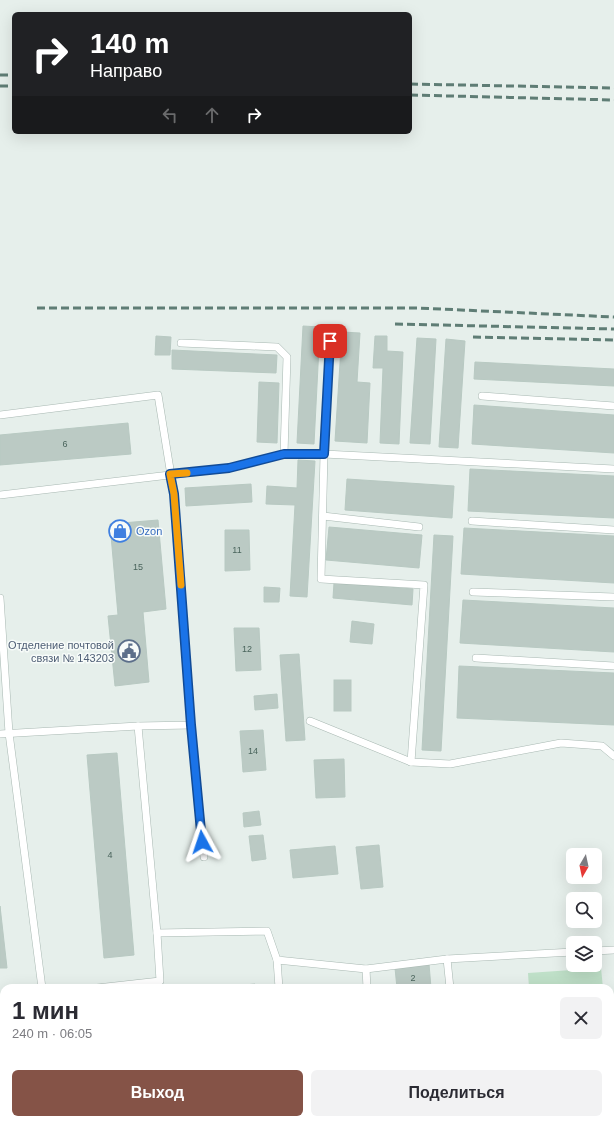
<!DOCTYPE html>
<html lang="ru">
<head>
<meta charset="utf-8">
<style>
	:root { --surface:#fff; --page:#f2f2f3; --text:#2b2b33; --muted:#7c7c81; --accent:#855347 }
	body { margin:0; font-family:Arial,sans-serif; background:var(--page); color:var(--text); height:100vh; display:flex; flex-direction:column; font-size:15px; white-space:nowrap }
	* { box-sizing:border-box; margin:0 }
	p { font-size:13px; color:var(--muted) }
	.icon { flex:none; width:22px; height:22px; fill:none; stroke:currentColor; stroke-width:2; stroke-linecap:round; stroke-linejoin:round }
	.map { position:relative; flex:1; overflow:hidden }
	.details { position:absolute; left:0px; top:984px; width:614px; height:140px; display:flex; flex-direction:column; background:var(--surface); border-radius:12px 12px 0 0; box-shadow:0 4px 16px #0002 }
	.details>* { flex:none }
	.top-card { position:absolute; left:12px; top:12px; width:400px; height:122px; border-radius:6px; box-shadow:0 4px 16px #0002; background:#202124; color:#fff; overflow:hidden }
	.needle { width:26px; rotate:189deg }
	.controls { position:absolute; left:566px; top:848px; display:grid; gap:8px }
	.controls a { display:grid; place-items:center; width:36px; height:36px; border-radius:6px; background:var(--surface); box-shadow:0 4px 16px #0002; font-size:20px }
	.pin { position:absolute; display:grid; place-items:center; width:34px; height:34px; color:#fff; margin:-17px; border-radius:8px; box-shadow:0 2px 6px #0006 }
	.me { position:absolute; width:44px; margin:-22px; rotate:355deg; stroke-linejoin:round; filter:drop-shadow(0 0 3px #0008) }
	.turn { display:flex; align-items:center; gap:14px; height:84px; padding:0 12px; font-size:18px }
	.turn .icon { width:52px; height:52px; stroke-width:2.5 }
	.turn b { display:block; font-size:28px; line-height:34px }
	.lanes { display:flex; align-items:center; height:38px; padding:0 12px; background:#0003; justify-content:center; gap:20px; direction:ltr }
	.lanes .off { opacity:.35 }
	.round { display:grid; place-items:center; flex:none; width:42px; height:42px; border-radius:6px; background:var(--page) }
	.head { display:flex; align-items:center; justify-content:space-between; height:68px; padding:0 12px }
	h1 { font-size:24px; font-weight:800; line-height:30px }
	.primary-button { display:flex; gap:8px; margin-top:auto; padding:8px 12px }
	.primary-button a { flex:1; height:46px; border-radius:6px; background:var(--accent); color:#fff; font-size:16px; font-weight:800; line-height:46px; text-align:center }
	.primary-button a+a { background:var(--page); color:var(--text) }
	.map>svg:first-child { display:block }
	.green { fill:#bfe0c8 }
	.building { fill:#bbcac4; stroke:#b8c9c2 }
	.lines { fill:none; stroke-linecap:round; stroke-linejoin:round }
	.lane-casing { stroke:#a8b8b2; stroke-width:8 }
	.lane { stroke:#fff; stroke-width:7 }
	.rail { stroke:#5f7d75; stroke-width:3; stroke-dasharray:8 4; stroke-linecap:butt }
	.route-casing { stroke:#114b97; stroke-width:10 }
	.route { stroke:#1a73e8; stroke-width:7 }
	.slow { stroke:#f59e0b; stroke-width:7 }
	.labels { text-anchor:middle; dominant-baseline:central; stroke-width:3; stroke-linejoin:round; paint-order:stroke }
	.number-label { font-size:9px; fill:#4a645c }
	.shop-label { font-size:11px; fill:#366cbe; stroke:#f7fbf9; text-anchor:start }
	.service-label { font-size:11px; fill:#4e5e75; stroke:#f7fbf9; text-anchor:end }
</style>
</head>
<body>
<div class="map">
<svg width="614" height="1124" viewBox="0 0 614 1124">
	<rect width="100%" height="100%" fill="#e6efeb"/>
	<g class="green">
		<path d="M 601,968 L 603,988 L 529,988 L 528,973 Z"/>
		<path d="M 610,1089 L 613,1124 L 538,1124 L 538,1120 L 610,1120 Z"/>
	</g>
	<g class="building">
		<path d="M 303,326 L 320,327 L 314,444 L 297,443 Z"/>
		<path d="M 342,332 L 360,333 L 357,382 L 370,383 L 367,443 L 335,441 Z"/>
		<path d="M 156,336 L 171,337 L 170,355 L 155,355 Z"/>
		<path d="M 375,336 L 387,336 L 387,351 L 403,352 L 399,444 L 380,443 L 383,368 L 373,368 Z"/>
		<path d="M 417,338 L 436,339 L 430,444 L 410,443 Z"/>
		<path d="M 446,339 L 465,341 L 458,448 L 439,447 Z"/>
		<path d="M 172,350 L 277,355 L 276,373 L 172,369 Z"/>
		<path d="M 475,362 L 614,369 L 614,386 L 474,379 Z"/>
		<path d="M 259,382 L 279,383 L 277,443 L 257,442 Z"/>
		<path d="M 474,405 L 614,415 L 614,453 L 472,444 Z"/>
		<path d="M 128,423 L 131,454 L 0,465 L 0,435 Z"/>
		<path d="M 298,460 L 315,461 L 307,597 L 290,596 L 295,505 L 266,504 L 267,486 L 297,488 Z"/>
		<path d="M 470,469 L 614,476 L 614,518 L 468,511 Z"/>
		<path d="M 347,479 L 454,486 L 452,518 L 345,510 Z"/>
		<path d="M 251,484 L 252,502 L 186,506 L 185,488 Z"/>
		<path d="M 158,520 L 166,609 L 143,612 L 149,682 L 115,686 L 108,616 L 118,615 L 110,524 Z"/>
		<path d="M 329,527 L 422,535 L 419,568 L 326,560 Z"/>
		<path d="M 464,528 L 614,536 L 614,583 L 461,574 Z"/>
		<path d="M 225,530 L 249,530 L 250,570 L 225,571 Z"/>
		<path d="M 434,535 L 453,536 L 441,751 L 422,750 Z"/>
		<path d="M 334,583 L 413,589 L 412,605 L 333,598 Z"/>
		<path d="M 264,587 L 280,588 L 279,602 L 264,602 Z"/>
		<path d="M 463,600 L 614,608 L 614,652 L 460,643 Z"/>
		<path d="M 352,621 L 374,624 L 372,644 L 350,642 Z"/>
		<path d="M 234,628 L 259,628 L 261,670 L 236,671 Z"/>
		<path d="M 299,654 L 305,740 L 286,741 L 280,655 Z"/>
		<path d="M 459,666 L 614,673 L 614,725 L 457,718 Z"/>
		<rect x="334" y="680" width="17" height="31"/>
		<path d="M 277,694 L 278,708 L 255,710 L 254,696 Z"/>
		<path d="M 263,730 L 266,770 L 243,772 L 240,731 Z"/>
		<path d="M 117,753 L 134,955 L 104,958 L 87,755 Z"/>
		<path d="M 344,759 L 345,797 L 316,798 L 314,760 Z"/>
		<path d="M 259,811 L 261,825 L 244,827 L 243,813 Z"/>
		<path d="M 263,835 L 266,859 L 252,861 L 249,836 Z"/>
		<path d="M 379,845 L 383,887 L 361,889 L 356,847 Z"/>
		<path d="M 335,846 L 338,874 L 293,878 L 290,850 Z"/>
		<path d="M 0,906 L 7,968 L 0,968 Z"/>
		<path d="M 429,964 L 431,988 L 397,988 L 395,968 Z"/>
		<path d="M 255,984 L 256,988 L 222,988 L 222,987 Z"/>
		<path d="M 14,1120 L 46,1120 L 47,1124 L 14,1124 Z"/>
		<path d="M 235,1120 L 268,1120 L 269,1124 L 235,1124 Z"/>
		<path d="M 409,1120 L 444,1120 L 444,1124 L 410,1124 Z"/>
	</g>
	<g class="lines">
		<g class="lane-casing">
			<g id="lane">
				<path d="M 181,343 L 277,347 L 287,357 L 284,454"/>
				<path d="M 482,396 L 614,406"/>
				<path d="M 0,415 L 158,395 L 174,494 L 191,725 L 138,726 L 157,933 L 267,931 L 277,960 L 366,969 L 447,959 L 573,952"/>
				<path d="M 0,495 L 229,468 L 284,454 L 324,454 L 330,341"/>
				<path d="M 323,516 L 419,527"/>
				<path d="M 472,521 L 614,530"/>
				<path d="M 473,592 L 614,597"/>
				<path d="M 0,598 L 9,733 L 42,988"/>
				<path d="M 476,658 L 614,666"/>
				<path d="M 310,721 L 411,762 L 450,764 L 561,743 L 602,746 L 614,756"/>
				<path d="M 191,725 L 204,857"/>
				<path d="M 0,734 L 138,726"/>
				<path d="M 411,762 L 424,585 L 321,579 L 324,454 L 614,469"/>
				<path d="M 595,951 L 614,950"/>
				<path d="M 447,959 L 450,988"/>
				<path d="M 277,960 L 279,988"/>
				<path d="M 366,969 L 367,988"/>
				<path d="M 97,988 L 160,981 L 157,933"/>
				<path d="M 0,1006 L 4,1004"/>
				<path d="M 85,1120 L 86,1124"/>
				<path d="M 289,1120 L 290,1124"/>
				<path d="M 463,1120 L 463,1124"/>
			</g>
		</g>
		<use href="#lane" class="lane"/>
		<g class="rail">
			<path d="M 0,75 L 14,75"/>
			<path d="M 410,84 L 614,88"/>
			<path d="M 0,86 L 14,86"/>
			<path d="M 410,95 L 614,100"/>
			<path d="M 37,308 L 418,308 L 614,317"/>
			<path d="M 395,324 L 614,329"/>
			<path d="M 473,337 L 614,340"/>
		</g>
	</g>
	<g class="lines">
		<g class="route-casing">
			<path id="route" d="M 202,842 L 191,725 L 174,494 L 170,474 L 229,468 L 284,454 L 324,454 L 330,341"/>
		</g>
		<use href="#route" class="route"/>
		<path class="slow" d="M 181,585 L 174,494 L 170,474 L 187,473"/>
	</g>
	<defs>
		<g id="shop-ring" transform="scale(1.15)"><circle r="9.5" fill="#f7fbf9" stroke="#3f7fe0" stroke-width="1.5"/><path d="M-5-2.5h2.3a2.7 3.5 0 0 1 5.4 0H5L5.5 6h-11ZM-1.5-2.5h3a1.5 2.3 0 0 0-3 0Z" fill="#3f7fe0"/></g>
		<g id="civic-ring" transform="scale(1.15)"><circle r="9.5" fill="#f7fbf9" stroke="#5c6f8a" stroke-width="1.5"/><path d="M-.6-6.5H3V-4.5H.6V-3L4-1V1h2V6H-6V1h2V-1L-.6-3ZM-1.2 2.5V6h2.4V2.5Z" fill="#5c6f8a"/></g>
	</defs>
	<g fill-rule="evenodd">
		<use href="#shop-ring" x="120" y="531"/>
		<use href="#civic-ring" x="129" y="651"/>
	</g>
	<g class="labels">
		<g class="number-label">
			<text x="65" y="444">6</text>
			<text x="237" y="550">11</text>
			<text x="138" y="567">15</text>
			<text x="247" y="649">12</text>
			<text x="253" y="751">14</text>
			<text x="110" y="855">4</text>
			<text x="413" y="978">2</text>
		</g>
		<g class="shop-label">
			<text x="136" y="531">Ozon</text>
		</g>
		<g class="service-label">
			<text x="114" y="645">Отделение почтовой<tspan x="114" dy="13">связи № 143203</tspan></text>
		</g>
	</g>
</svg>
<div class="controls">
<a><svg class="needle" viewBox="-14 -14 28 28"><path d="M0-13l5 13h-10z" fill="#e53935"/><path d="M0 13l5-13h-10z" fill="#7c7c81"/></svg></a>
<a><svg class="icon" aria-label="search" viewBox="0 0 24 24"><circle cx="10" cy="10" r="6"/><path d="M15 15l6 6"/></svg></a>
<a><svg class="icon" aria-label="layers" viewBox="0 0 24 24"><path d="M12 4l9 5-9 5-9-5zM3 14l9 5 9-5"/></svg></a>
</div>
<div class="pin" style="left:330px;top:341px;background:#d93025"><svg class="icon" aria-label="arrive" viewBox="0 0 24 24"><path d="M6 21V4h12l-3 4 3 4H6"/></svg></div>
<svg class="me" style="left:202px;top:842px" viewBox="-20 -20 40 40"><path d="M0-17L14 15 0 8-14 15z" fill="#1a73e8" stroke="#fff" stroke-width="4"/></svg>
<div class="top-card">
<div class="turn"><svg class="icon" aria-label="right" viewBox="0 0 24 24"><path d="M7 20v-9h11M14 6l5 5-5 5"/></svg><div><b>140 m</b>Направо</div></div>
<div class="lanes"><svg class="icon off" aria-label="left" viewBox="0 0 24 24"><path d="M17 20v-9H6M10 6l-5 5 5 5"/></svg><svg class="icon off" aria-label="ahead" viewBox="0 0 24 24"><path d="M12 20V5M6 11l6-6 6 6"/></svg><svg class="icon" aria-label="right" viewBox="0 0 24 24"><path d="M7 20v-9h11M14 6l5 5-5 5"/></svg></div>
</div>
<section class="details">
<div class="head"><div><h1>1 мин</h1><p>240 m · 06:05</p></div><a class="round"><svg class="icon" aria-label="close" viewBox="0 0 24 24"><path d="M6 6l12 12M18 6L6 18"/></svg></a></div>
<div class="primary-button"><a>Выход</a><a>Поделиться</a></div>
</section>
</div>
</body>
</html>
